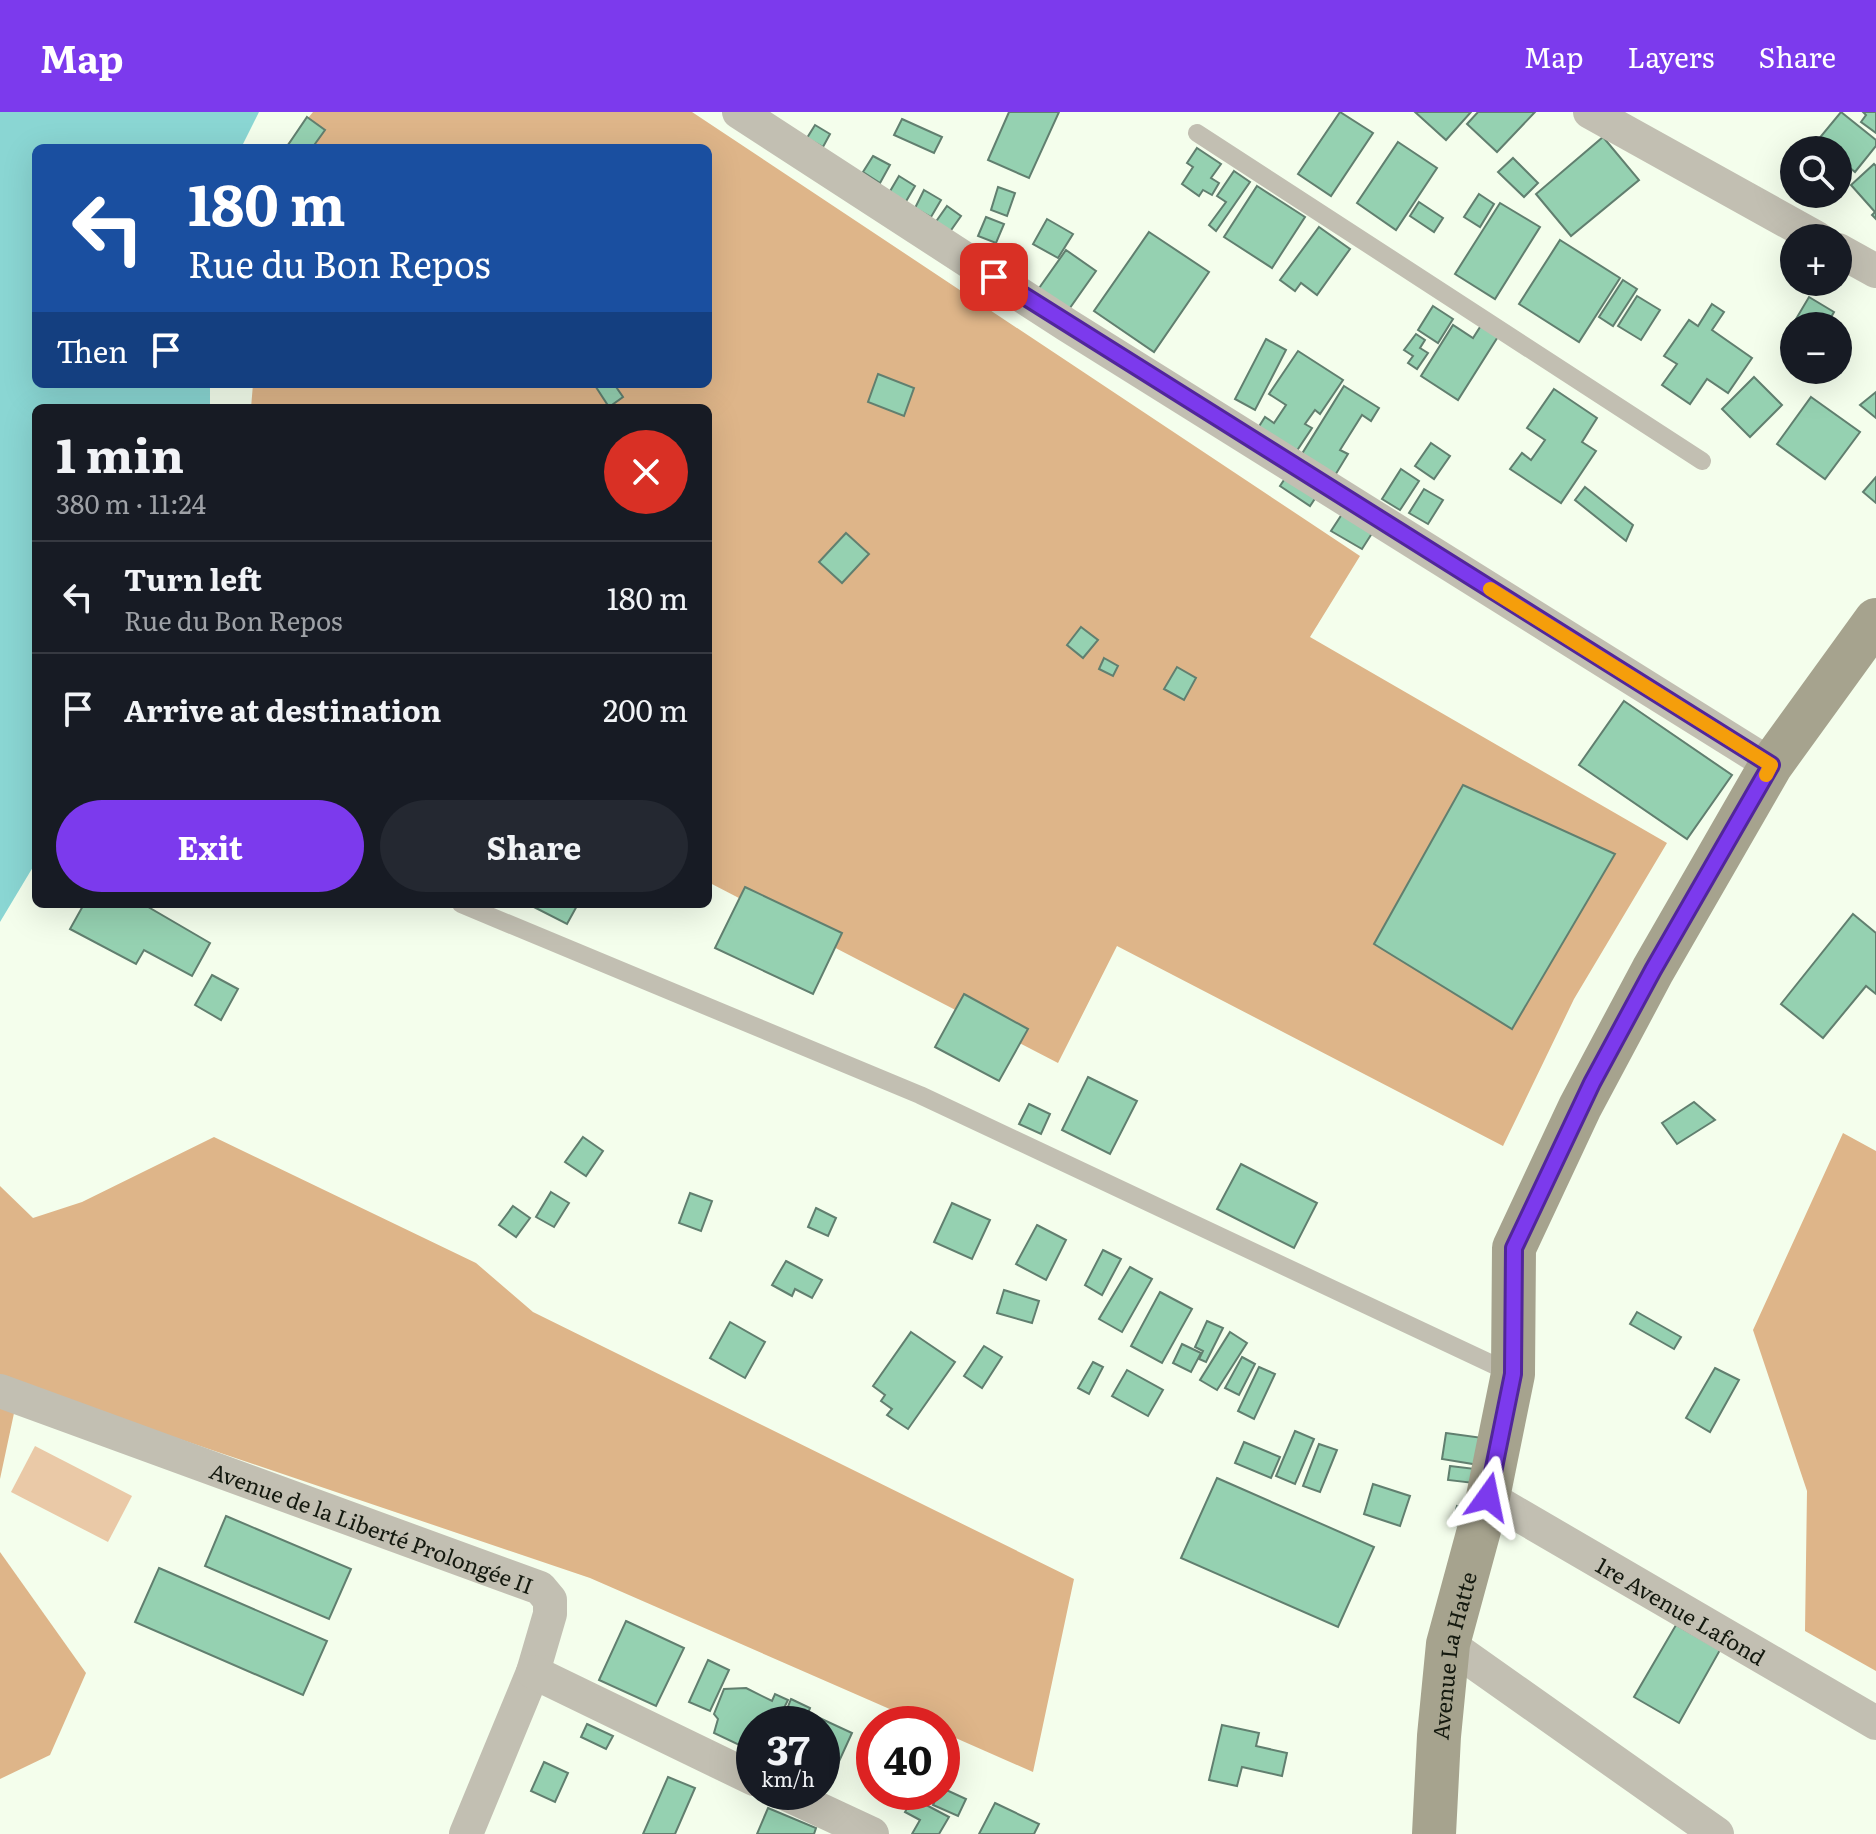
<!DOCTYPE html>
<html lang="en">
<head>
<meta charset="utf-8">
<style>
	:root { --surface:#171b24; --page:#242831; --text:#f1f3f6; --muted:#9ea1a6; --line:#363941; --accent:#7c3aed }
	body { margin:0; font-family:Literata,serif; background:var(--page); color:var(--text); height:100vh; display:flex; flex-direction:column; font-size:30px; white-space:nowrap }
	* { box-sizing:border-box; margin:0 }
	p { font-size:26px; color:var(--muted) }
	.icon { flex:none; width:44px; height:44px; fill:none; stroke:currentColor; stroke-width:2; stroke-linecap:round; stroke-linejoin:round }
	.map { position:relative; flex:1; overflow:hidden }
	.drawer { position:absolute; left:32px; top:292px; width:680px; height:504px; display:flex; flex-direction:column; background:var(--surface); border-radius:12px; box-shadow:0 8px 32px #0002 }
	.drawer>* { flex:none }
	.banner { position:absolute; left:32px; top:32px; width:680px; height:244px; border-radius:12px; box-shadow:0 8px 32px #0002; background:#1a4fa0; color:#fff; overflow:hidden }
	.buttons { position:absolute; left:1780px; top:24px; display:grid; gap:16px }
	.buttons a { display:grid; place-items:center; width:72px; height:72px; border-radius:50%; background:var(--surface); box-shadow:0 8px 32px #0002; font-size:40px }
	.speed { position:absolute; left:736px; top:1594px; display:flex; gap:16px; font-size:40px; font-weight:700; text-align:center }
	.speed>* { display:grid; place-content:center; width:104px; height:104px; border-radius:50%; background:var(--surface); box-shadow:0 8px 32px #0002; line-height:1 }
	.speed small { font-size:20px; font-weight:400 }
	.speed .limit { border:12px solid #d22; background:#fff; color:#111 }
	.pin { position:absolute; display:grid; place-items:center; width:68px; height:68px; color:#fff; margin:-34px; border-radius:16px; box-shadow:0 4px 12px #0006 }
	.me { position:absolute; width:88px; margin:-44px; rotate:12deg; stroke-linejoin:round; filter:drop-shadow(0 0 6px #0008) }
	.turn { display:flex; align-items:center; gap:28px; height:168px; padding:0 24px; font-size:36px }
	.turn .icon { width:104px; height:104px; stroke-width:2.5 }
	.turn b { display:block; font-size:56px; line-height:68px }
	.then { display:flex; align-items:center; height:76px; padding:0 24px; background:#0003; gap:16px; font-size:30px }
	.round { display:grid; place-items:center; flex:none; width:84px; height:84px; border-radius:42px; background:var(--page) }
	.overview { display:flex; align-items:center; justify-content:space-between; height:136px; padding:0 24px }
	h1 { font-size:48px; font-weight:700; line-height:60px }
	.action { display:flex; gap:16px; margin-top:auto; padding:16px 24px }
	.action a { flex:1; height:92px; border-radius:48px; background:var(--accent); color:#fff; font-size:32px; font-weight:700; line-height:92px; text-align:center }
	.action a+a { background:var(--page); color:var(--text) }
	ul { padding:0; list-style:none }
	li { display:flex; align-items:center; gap:24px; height:112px; padding:0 24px; border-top:2px solid var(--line) }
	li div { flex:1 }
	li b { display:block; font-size:30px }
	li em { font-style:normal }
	header { display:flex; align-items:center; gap:48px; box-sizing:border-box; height:112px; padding:0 40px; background:var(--accent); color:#fff }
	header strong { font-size:38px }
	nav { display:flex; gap:44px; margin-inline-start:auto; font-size:28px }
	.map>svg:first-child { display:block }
	.green { fill:#eac9a7 }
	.forest { fill:#deb589 }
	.water { fill:#8ad6d3 }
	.building { fill:#95d1b1; stroke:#617f6f; stroke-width:2 }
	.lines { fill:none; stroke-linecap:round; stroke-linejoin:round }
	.lane { stroke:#c2bfb2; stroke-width:18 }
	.street { stroke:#c2bfb2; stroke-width:34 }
	.secondary { stroke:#a6a38e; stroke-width:44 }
	.route-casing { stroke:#51269a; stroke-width:20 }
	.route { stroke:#7c3aed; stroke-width:14 }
	.slow { stroke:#f59e0b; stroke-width:14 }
	.labels { text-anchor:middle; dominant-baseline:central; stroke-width:7; stroke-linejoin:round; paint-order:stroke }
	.street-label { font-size:22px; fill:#14190f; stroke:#f4feec }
</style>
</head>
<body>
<header>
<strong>Map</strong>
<nav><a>Map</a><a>Layers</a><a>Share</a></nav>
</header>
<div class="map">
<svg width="1876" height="1722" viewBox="0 0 1876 1722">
	<rect width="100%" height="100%" fill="#f4feec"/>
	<path class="green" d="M 35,1334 L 132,1384 L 108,1430 L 11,1380 Z"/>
	<g class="forest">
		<path d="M 313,0 L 692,0 L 1360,444 L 1310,525 L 1667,731 L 1574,887 L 1503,1034 L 1117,834 L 1058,951 L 708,770 L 708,296 L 251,296 L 253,272 L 708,272 L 708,36 L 284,36 Z"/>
		<path d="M 1843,1021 L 1876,1039 L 1876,1559 L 1805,1519 L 1807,1379 L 1753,1218 Z"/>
		<path d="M 214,1025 L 476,1151 L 533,1200 L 1074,1467 L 1033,1660 L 942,1620 L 942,1612 L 924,1612 L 590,1466 L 20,1273 L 0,1367 L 0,1074 L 33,1106 L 82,1090 Z"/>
		<path d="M 0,1440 L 86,1561 L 50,1643 L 0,1667 Z"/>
	</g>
	<path class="water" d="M 0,0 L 259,0 L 241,36 L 36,36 L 36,272 L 210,272 L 210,296 L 36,296 L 36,750 L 0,810 Z"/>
	<g class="building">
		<path d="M 1009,0 L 1059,0 L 1029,66 L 988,48 Z"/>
		<path d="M 1340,0 L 1373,21 L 1331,84 L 1298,62 Z"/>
		<path d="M 1415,0 L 1471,0 L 1446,28 Z"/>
		<path d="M 1478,0 L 1535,0 L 1497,40 L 1467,12 Z"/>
		<path d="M 1841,0 L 1876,28 L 1876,34 L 1855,60 L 1838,46 L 1838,38 L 1828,38 L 1817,29 Z"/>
		<path d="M 1863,0 L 1876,0 L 1876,21 L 1861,10 L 1866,3 Z"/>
		<path d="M 307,5 L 325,18 L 312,36 L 286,36 Z"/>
		<path d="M 902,7 L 942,25 L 934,41 L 894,23 Z"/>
		<path d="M 815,13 L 830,22 L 823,35 L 807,26 Z"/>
		<path d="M 1603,25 L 1639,68 L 1571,124 L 1536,82 Z"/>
		<path d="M 1398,30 L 1437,56 L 1396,118 L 1357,91 Z"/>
		<path d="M 1197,36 L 1221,52 L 1211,66 L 1219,71 L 1212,83 L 1203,78 L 1199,84 L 1182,72 L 1193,55 L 1187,51 Z"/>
		<path d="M 873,44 L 890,53 L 880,71 L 863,60 Z"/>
		<path d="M 1513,46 L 1538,71 L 1524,85 L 1498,60 Z"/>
		<path d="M 1874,52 L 1876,54 L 1876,107 L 1872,103 L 1875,100 L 1851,73 Z"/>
		<path d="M 1234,59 L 1250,70 L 1216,119 L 1209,113 L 1226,90 L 1217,84 Z"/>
		<path d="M 899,64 L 915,74 L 905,91 L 889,81 Z"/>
		<path d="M 1257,74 L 1305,105 L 1272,156 L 1224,125 Z"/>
		<path d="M 998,75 L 1015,81 L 1007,104 L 991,98 Z"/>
		<path d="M 924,78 L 941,88 L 931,105 L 915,96 Z"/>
		<path d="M 1479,82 L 1494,92 L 1480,115 L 1464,105 Z"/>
		<path d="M 1419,90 L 1443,106 L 1434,120 L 1410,104 Z"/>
		<path d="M 1500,91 L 1540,115 L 1495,187 L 1455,162 Z"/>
		<path d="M 947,94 L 961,104 L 949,121 L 935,111 Z"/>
		<path d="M 986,105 L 1004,112 L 996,131 L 978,124 Z"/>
		<path d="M 1047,107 L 1073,122 L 1058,146 L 1033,132 Z"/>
		<path d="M 1319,115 L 1350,137 L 1317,183 L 1301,171 L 1295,179 L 1280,168 Z"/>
		<path d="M 1149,120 L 1209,160 L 1154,240 L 1094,199 Z"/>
		<path d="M 1560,128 L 1620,166 L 1579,230 L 1519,192 Z"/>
		<path d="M 1066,138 L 1096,159 L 1067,200 L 1037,179 Z"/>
		<path d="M 1623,168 L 1637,177 L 1613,214 L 1599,205 Z"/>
		<path d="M 1637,184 L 1660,198 L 1641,228 L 1618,214 Z"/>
		<path d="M 1809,185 L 1834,200 L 1826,214 L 1793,212 Z"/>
		<path d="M 1712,192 L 1724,200 L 1712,218 L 1752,246 L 1728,281 L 1707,267 L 1690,292 L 1662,273 L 1677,252 L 1664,244 L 1689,208 L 1698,214 Z"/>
		<path d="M 1433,194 L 1453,207 L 1438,231 L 1418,218 Z"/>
		<path d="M 1482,212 L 1499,223 L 1458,288 L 1421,264 L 1453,213 L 1473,226 Z"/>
		<path d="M 1416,222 L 1425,228 L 1420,236 L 1428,241 L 1417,257 L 1408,251 L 1413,244 L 1404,238 Z"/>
		<path d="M 1266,227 L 1286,238 L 1255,298 L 1235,287 Z"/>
		<path d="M 1298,239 L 1343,268 L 1320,302 L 1315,298 L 1305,312 L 1312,316 L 1294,343 L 1258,316 L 1265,305 L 1274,311 L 1286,293 L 1269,282 Z"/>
		<path d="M 878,262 L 914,276 L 904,304 L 868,290 Z"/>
		<path d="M 1754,265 L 1782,293 L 1750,325 L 1722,297 Z"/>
		<path d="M 594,272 L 614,272 L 623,285 L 609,295 Z"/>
		<path d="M 1344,274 L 1379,296 L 1371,309 L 1362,303 L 1340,338 L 1348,342 L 1334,365 L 1300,345 Z"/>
		<path d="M 1554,277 L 1597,306 L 1582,330 L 1596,339 L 1561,391 L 1510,357 L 1522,341 L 1531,348 L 1545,328 L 1527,316 Z"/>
		<path d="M 1876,280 L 1876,306 L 1860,293 Z"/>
		<path d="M 1811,285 L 1860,320 L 1825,367 L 1777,332 Z"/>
		<path d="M 1431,331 L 1450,344 L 1434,367 L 1415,354 Z"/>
		<path d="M 1401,357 L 1419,369 L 1400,398 L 1382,387 Z"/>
		<path d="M 1288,362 L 1318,382 L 1310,394 L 1280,374 Z"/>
		<path d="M 1876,365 L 1876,391 L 1863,380 Z"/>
		<path d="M 1585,375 L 1633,413 L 1626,429 L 1575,388 Z"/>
		<path d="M 1424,377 L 1443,388 L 1428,412 L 1409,401 Z"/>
		<path d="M 1346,396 L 1376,415 L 1362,437 L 1331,419 Z"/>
		<path d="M 846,421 L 869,442 L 842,471 L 819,450 Z"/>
		<path d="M 1081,515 L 1098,528 L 1083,546 L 1067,533 Z"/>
		<path d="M 1104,546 L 1118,554 L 1113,564 L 1099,557 Z"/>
		<path d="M 1177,555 L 1196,566 L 1184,588 L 1164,577 Z"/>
		<path d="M 1624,589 L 1732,663 L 1687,727 L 1579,653 Z"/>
		<path d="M 1463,673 L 1615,742 L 1512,917 L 1374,832 Z"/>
		<path d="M 745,775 L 842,821 L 813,882 L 715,836 Z"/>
		<path d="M 84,792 L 143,792 L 210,831 L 192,864 L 144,838 L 136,852 L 70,817 Z"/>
		<path d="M 528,792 L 578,792 L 567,812 Z"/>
		<path d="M 1853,802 L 1876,821 L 1876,882 L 1866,874 L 1823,926 L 1781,892 Z"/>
		<path d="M 212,863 L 238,877 L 221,908 L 195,893 Z"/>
		<path d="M 964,882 L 1028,917 L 999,969 L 935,935 Z"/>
		<path d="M 1088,965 L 1137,989 L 1110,1042 L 1062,1018 Z"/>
		<path d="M 1694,990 L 1715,1008 L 1677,1032 L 1662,1011 Z"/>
		<path d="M 1029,992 L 1050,1002 L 1041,1022 L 1019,1012 Z"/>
		<path d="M 583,1025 L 603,1039 L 586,1064 L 565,1050 Z"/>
		<path d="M 1241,1052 L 1317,1091 L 1294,1136 L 1217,1097 Z"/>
		<path d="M 551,1080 L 569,1091 L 554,1115 L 536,1105 Z"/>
		<path d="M 690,1081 L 712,1089 L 701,1119 L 679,1111 Z"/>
		<path d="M 952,1091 L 990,1108 L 972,1147 L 934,1130 Z"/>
		<path d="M 513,1094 L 530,1106 L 516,1125 L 499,1113 Z"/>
		<path d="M 816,1096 L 836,1106 L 828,1124 L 808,1115 Z"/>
		<path d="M 1037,1113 L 1066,1128 L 1046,1168 L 1016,1152 Z"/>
		<path d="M 1103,1138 L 1121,1147 L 1102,1183 L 1085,1173 Z"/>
		<path d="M 786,1149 L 822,1168 L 812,1186 L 795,1177 L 792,1184 L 772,1173 Z"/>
		<path d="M 1130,1155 L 1152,1167 L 1122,1220 L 1099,1207 Z"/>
		<path d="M 1004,1178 L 1039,1189 L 1032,1211 L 997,1201 Z"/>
		<path d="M 1160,1180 L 1192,1197 L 1162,1251 L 1131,1234 Z"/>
		<path d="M 1637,1200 L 1681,1225 L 1674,1237 L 1630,1212 Z"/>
		<path d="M 1207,1209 L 1223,1216 L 1206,1250 L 1199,1247 L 1203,1239 L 1195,1235 Z"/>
		<path d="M 730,1210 L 765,1230 L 745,1266 L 710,1246 Z"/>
		<path d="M 911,1220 L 955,1250 L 908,1317 L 887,1303 L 892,1297 L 881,1289 L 885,1283 L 873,1274 Z"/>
		<path d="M 1230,1220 L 1247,1231 L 1217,1278 L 1200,1268 Z"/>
		<path d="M 1182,1232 L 1201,1241 L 1191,1260 L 1173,1251 Z"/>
		<path d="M 984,1234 L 1002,1245 L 982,1276 L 964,1264 Z"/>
		<path d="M 1242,1245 L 1255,1252 L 1239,1283 L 1225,1276 Z"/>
		<path d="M 1093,1250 L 1103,1255 L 1089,1282 L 1078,1276 Z"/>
		<path d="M 1259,1255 L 1275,1262 L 1254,1307 L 1238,1299 Z"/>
		<path d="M 1715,1256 L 1739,1268 L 1710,1320 L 1686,1306 Z"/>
		<path d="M 1127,1258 L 1163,1278 L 1148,1304 L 1112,1284 Z"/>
		<path d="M 1295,1319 L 1314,1327 L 1295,1372 L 1276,1364 Z"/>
		<path d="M 1446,1321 L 1483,1326 L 1479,1353 L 1442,1347 Z"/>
		<path d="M 1244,1330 L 1280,1345 L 1271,1366 L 1235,1351 Z"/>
		<path d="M 1319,1332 L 1337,1338 L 1320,1380 L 1303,1374 Z"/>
		<path d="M 1450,1354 L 1484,1358 L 1482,1372 L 1448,1368 Z"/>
		<path d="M 1217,1366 L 1374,1435 L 1338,1515 L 1181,1446 Z"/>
		<path d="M 1373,1372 L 1410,1384 L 1400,1414 L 1364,1402 Z"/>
		<path d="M 1457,1394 L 1469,1397 L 1464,1415 L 1452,1412 Z"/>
		<path d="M 226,1404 L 351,1457 L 329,1507 L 205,1454 Z"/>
		<path d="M 159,1456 L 327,1529 L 303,1583 L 135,1510 Z"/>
		<path d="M 626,1509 L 684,1536 L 656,1594 L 599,1568 Z"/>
		<path d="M 1676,1513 L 1720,1538 L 1679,1611 L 1634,1585 Z"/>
		<path d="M 708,1548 L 729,1558 L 710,1599 L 689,1590 Z"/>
		<path d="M 746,1576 L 772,1589 L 775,1582 L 788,1588 L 776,1612 L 754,1612 L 754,1640 L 714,1621 L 718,1607 L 714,1602 L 724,1577 Z"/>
		<path d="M 791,1587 L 810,1596 L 804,1612 L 781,1612 Z"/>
		<path d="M 811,1602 L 852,1621 L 830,1669 L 822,1665 L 822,1612 L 807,1612 Z"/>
		<path d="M 587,1612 L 613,1624 L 606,1637 L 581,1625 Z"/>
		<path d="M 1222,1613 L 1259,1621 L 1256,1634 L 1287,1641 L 1282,1664 L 1242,1655 L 1237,1674 L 1209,1668 Z"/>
		<path d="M 544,1650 L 568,1661 L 555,1690 L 531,1679 Z"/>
		<path d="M 668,1665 L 695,1676 L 675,1722 L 643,1722 Z"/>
		<path d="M 942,1676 L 966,1687 L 958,1704 L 933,1693 L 939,1680 L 942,1680 Z"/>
		<path d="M 913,1686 L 949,1705 L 939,1722 L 912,1722 L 920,1708 L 905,1700 Z"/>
		<path d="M 995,1691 L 1039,1712 L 1034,1722 L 979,1722 Z"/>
		<path d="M 768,1696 L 816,1716 L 814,1722 L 757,1722 Z"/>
	</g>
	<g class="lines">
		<g class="lane">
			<path d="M 1197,21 L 1702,349"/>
			<path d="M 461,792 L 920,983 L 1511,1261"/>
		</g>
		<g class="street">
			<path d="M 739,0 L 1067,213 L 1771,653"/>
			<path d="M 1590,0 L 1817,126"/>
			<path d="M 1838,138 L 1876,159"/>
			<path id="s1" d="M 0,1279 L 540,1476 L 550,1488 L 550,1502 L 533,1560 L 466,1722"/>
			<path id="s2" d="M 1488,1385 L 1876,1611"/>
			<path d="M 1448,1532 L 1717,1722"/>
			<path d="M 533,1560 L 754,1667"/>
			<path d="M 782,1680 L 872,1722"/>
		</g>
		<path class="secondary" id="s3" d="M 1434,1722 L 1439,1624 L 1448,1532 L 1488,1385 L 1513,1262 L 1514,1136 L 1580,995 L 1653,858 L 1771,653 L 1876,508"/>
	</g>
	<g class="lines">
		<g class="route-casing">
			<path id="route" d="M 994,165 L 1771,653 L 1653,858 L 1592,971 L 1514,1136 L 1513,1262 L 1488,1385"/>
		</g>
		<use href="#route" class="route"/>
		<path class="slow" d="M 1490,477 L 1771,653 L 1766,663"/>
	</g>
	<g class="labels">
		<g class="street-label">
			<text stroke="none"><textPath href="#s1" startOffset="396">Avenue de la Liberté Prolongée II</textPath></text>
			<text stroke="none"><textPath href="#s2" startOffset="224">1re Avenue Lafond</textPath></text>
			<text stroke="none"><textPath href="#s3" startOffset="180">Avenue La Hatte</textPath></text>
		</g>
	</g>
</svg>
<div class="buttons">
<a><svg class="icon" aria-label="search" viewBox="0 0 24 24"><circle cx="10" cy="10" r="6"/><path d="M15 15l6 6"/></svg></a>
<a>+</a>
<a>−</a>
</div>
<div class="speed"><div>37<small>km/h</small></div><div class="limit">40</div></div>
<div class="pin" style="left:994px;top:165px;background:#d93025"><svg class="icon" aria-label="arrive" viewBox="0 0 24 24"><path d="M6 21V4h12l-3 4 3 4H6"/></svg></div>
<svg class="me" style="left:1488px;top:1385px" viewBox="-20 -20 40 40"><path d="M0-17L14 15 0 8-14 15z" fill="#7c3aed" stroke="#fff" stroke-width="4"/></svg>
<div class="banner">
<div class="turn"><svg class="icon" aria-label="left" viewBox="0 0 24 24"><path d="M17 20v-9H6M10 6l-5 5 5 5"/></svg><div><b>180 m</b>Rue du Bon Repos</div></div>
<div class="then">Then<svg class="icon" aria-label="arrive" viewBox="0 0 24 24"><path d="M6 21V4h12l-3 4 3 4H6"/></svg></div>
</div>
<section class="drawer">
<div class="overview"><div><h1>1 min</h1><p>380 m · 11:24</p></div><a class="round" style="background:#d93025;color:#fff"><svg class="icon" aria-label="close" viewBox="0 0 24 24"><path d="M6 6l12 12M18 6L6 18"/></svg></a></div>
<ul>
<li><svg class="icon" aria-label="left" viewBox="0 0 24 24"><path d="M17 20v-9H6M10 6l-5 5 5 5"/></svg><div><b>Turn left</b><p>Rue du Bon Repos</p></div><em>180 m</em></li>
<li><svg class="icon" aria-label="arrive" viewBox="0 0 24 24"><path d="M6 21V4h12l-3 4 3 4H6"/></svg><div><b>Arrive at destination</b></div><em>200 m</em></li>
</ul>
<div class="action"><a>Exit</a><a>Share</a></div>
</section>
</div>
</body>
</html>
